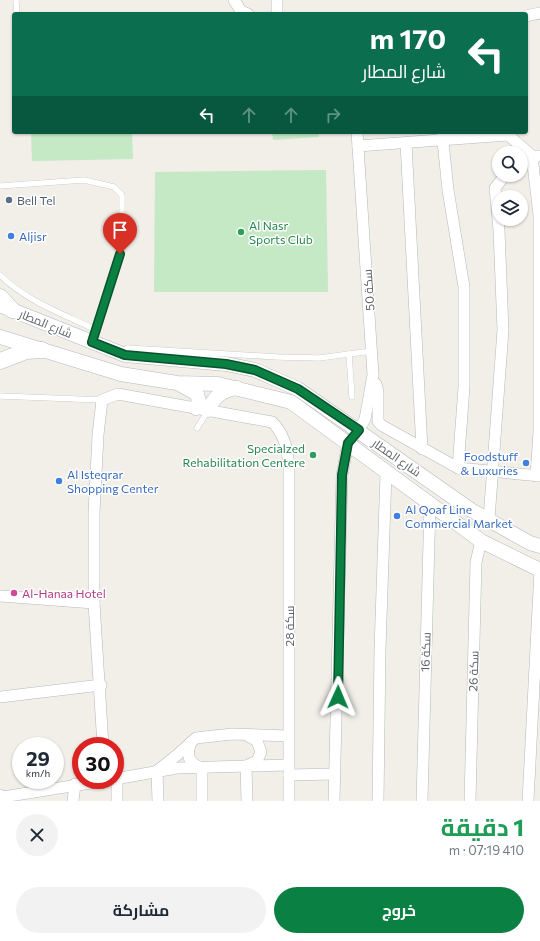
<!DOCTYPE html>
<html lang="ar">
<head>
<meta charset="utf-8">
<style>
	:root { --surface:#fff; --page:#f2f2f3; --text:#1f2937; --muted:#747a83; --accent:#0b8043 }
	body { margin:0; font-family:Commissioner,Cairo,sans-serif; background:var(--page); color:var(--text); direction:rtl; height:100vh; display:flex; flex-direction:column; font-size:15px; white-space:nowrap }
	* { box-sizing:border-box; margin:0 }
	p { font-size:13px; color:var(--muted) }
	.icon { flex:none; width:22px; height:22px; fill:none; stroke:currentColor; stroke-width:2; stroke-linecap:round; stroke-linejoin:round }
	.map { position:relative; height:801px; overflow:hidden; direction:ltr }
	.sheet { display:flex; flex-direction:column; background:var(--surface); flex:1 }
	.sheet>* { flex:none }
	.hud { position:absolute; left:12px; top:12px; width:516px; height:122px; border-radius:4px; box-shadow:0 1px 3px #0004; direction:rtl; background:#0b6e4f; color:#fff; overflow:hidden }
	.fabs { position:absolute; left:492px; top:146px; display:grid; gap:8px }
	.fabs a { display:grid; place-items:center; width:36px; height:36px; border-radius:50%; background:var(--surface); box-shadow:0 1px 3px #0004; font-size:20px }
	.speed { position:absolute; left:12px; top:737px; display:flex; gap:8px; font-size:20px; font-weight:700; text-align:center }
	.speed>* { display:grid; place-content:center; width:52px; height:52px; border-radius:50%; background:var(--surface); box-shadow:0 1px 3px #0004; line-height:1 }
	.speed small { font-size:10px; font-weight:400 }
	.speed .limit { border:6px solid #d22; background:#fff; color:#111 }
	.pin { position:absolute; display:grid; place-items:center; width:34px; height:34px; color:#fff; margin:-41px -17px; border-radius:50% 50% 50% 0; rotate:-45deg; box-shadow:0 0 4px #0007 }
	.pin .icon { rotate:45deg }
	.me { position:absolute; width:44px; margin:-22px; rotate:1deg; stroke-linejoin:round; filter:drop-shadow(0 0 3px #0008) }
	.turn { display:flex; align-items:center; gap:14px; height:84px; padding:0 16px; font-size:18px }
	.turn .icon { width:52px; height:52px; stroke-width:2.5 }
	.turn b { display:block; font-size:28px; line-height:34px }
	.lanes { display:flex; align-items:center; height:38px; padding:0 16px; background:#0003; justify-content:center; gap:20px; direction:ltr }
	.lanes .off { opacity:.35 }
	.round { display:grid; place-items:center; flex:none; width:42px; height:42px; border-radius:21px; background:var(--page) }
	.overview { display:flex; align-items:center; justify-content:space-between; height:68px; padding:0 16px }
	h1 { font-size:24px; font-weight:700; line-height:30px; color:#1e9e55 }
	.button { display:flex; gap:8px; margin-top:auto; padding:8px 16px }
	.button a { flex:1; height:46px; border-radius:24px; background:var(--accent); color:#fff; font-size:16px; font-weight:700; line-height:46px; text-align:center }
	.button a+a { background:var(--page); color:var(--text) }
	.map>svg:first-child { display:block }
	.green { fill:#c5e8c5 }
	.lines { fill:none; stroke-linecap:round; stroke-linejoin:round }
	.service-casing { stroke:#b5b8bc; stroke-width:6 }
	.minor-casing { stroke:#b5b8bc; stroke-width:12 }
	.tertiary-casing { stroke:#b5b8bc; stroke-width:15 }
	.secondary-casing { stroke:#b6babf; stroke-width:17 }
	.service { stroke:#fff; stroke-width:5.5 }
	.minor { stroke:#fff; stroke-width:11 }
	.tertiary { stroke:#fff; stroke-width:14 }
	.secondary { stroke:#fff; stroke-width:16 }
	.route-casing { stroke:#07532c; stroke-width:10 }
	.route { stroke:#0b8043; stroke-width:7 }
	.service-dot { fill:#5c6f8a; stroke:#fff; stroke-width:1.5 }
	.leisure-dot { fill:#2e9e5b; stroke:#fff; stroke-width:1.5 }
	.shop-dot { fill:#3f7fe0; stroke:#fff; stroke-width:1.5 }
	.hotel-dot { fill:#d1479c; stroke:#fff; stroke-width:1.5 }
	.labels { text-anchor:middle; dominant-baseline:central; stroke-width:3; stroke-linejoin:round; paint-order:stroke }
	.service-label { font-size:12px; fill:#4e5e75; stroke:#fff; text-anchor:start }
	.leisure-label { font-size:12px; fill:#27864d; stroke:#fff; text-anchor:start }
	.shop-label { font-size:12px; fill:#366cbe; stroke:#fff; text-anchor:start }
	.street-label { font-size:12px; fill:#5f6368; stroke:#fff }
	.hotel-label { font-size:12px; fill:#b23c85; stroke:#fff; text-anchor:start }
</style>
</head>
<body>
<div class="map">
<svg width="540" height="801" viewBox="0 0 540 801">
	<rect width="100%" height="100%" fill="#f1efe8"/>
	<g class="green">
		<path d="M 31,132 L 132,132 L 133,159 L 32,161 Z"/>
		<path d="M 272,132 L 318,132 L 319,137 L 273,140 Z"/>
		<path d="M 326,170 L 328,292 L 154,292 L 155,172 Z"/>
	</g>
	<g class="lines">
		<g class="service-casing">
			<g id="service">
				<path d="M 16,0 L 17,14"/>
				<path d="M 0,186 L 84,180 L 114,187 L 122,195 L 122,228 L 120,254 L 92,341"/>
				<path d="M 0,275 C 26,301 63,314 96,330"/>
				<path d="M 127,348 L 277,357 L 319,358 L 372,351"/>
				<path d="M 349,354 L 352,397"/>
				<path d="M 0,396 L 102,400"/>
				<path d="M 197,428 L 208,411"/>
			</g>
		</g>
		<g class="minor-casing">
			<g id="minor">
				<path d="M 234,0 L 241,11 L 248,14"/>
				<path d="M 277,14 L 277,0"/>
				<path d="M 526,16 L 540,13"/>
				<path d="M 442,132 L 448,190 L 464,287 L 464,387 L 458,468"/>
				<path d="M 406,143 L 422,449"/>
				<path d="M 358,146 L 508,135 L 532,156 L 540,156"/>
				<path d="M 532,156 L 539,215 L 539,431 L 536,476"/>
				<path d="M 376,384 L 378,392 L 378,421 L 381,425 L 458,468 L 540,476"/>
				<path d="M 489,519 L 503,330 L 499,230 L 495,188 L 505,175"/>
				<path d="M 0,596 L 94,603"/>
				<path d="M 0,697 L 101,685"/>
				<path d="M 191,742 C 186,756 188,763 202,768 L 202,801"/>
				<path d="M 103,746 L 94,603 L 94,513 L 98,435 L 102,400 L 118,394 L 272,422 C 284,433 288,450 289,467 L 289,801"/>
				<path d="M 289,775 L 335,774"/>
				<path d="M 115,779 L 177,768 L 288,765"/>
				<path d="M 0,795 L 3,797 L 109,780"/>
				<path d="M 73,801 L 75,784"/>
				<path d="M 117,801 L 117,779"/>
				<path d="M 158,801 L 157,771 L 177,755 L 196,738 L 232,734 L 288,736"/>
				<path d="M 247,801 L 246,766 L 257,761 L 261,752 L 257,741 L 248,736"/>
				<path d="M 334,801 L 342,475 L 348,443 L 359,430 L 365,419 L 373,375 L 357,132"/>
				<path d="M 378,801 L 380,649 L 386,473"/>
				<path d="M 422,801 L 430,504"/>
				<path d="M 470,801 L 476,562 L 481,541"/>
				<path d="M 528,801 L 540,570"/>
			</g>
		</g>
		<g class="tertiary-casing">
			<g id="tertiary">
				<path d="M 2,306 L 125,355 L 226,364 L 255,370 L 298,389 L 471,510 L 530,543 L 540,546"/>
				<path d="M 0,337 L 121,374 L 177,383 L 218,384 L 291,402 L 481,541 L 540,570"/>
				<path d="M 179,384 L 197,394 L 199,401 L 196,408"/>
				<path d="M 208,410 C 214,397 222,390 237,388"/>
			</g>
		</g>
		<g class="secondary-casing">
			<g id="secondary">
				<path d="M 0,297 L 12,310"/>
				<path d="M 0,361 L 26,351 L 42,350"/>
			</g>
		</g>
		<use href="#service" class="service"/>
		<use href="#minor" class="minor"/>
		<use href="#tertiary" class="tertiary"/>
		<use href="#secondary" class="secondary"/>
	</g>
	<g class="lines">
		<g class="route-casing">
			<path id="route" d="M 120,254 L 92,342 L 125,355 L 226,364 L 255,370 L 298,389 L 359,430 L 348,443 L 342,475 L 338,697"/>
		</g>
		<use href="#route" class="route"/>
	</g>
	<circle class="service-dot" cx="9" cy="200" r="4"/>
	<g class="leisure-dot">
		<circle cx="241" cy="232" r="4"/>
		<circle cx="313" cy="455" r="4"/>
	</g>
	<g class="shop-dot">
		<circle cx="11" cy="236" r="4"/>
		<circle cx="526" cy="463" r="4"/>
		<circle cx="59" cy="481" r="4"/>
		<circle cx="397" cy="516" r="4"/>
	</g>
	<circle class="hotel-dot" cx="14" cy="593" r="4"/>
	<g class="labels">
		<g class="service-label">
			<text x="17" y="200">Bell Tel</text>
		</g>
		<g class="leisure-label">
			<text x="249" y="225">Al Nasr<tspan x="249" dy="14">Sports Club</tspan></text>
			<text x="305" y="448" text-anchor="end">Specialzed<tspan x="305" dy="14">Rehabilitation Centere</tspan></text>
		</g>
		<g class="shop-label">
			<text x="19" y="236">Aljisr</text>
			<text x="518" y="456" text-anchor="end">Foodstuff<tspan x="518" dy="14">&amp; Luxuries</tspan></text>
			<text x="67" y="474">Al Isteqrar<tspan x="67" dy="14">Shopping Center</tspan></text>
			<text x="405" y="509">Al Qoaf Line<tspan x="405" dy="14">Commercial Market</tspan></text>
		</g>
		<g class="street-label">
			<text transform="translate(368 290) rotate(-94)">سكة 50</text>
			<text transform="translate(46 323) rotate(22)">شارع المطار</text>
			<text transform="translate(397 457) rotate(35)">شارع المطار</text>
			<text transform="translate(289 626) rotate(-90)">سكة 28</text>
			<text transform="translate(425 652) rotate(-88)">سكة 16</text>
			<text transform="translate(473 671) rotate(-88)">سكة 26</text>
		</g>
		<g class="hotel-label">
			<text x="22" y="593">Al-Hanaa Hotel</text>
		</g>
	</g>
</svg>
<div class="fabs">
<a><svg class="icon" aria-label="search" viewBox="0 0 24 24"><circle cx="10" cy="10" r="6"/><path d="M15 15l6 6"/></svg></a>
<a><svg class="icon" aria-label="layers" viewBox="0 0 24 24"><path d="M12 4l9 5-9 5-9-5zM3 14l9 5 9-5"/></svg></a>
</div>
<div class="speed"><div>29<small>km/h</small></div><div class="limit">30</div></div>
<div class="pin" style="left:120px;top:254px;background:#d93025"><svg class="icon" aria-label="arrive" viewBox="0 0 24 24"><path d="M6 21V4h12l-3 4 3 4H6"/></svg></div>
<svg class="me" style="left:338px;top:697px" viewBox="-20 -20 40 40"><path d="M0-17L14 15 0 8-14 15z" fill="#0b8043" stroke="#fff" stroke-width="4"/></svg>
<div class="hud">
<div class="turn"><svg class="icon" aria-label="left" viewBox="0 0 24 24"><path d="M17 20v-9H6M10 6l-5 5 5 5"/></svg><div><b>170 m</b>شارع المطار</div></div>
<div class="lanes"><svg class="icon" aria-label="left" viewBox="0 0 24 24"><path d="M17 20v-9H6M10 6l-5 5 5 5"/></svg><svg class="icon off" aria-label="ahead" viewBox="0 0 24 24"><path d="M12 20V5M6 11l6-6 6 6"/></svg><svg class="icon off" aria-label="ahead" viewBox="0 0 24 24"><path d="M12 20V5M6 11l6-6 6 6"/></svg><svg class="icon off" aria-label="right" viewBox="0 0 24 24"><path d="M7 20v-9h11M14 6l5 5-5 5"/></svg></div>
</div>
</div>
<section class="sheet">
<div class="overview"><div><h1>1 دقيقة</h1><p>410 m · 07:19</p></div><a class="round"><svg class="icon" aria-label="close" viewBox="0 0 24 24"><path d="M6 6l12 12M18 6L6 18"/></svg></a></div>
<div class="button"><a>خروج</a><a>مشاركة</a></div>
</section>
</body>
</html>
